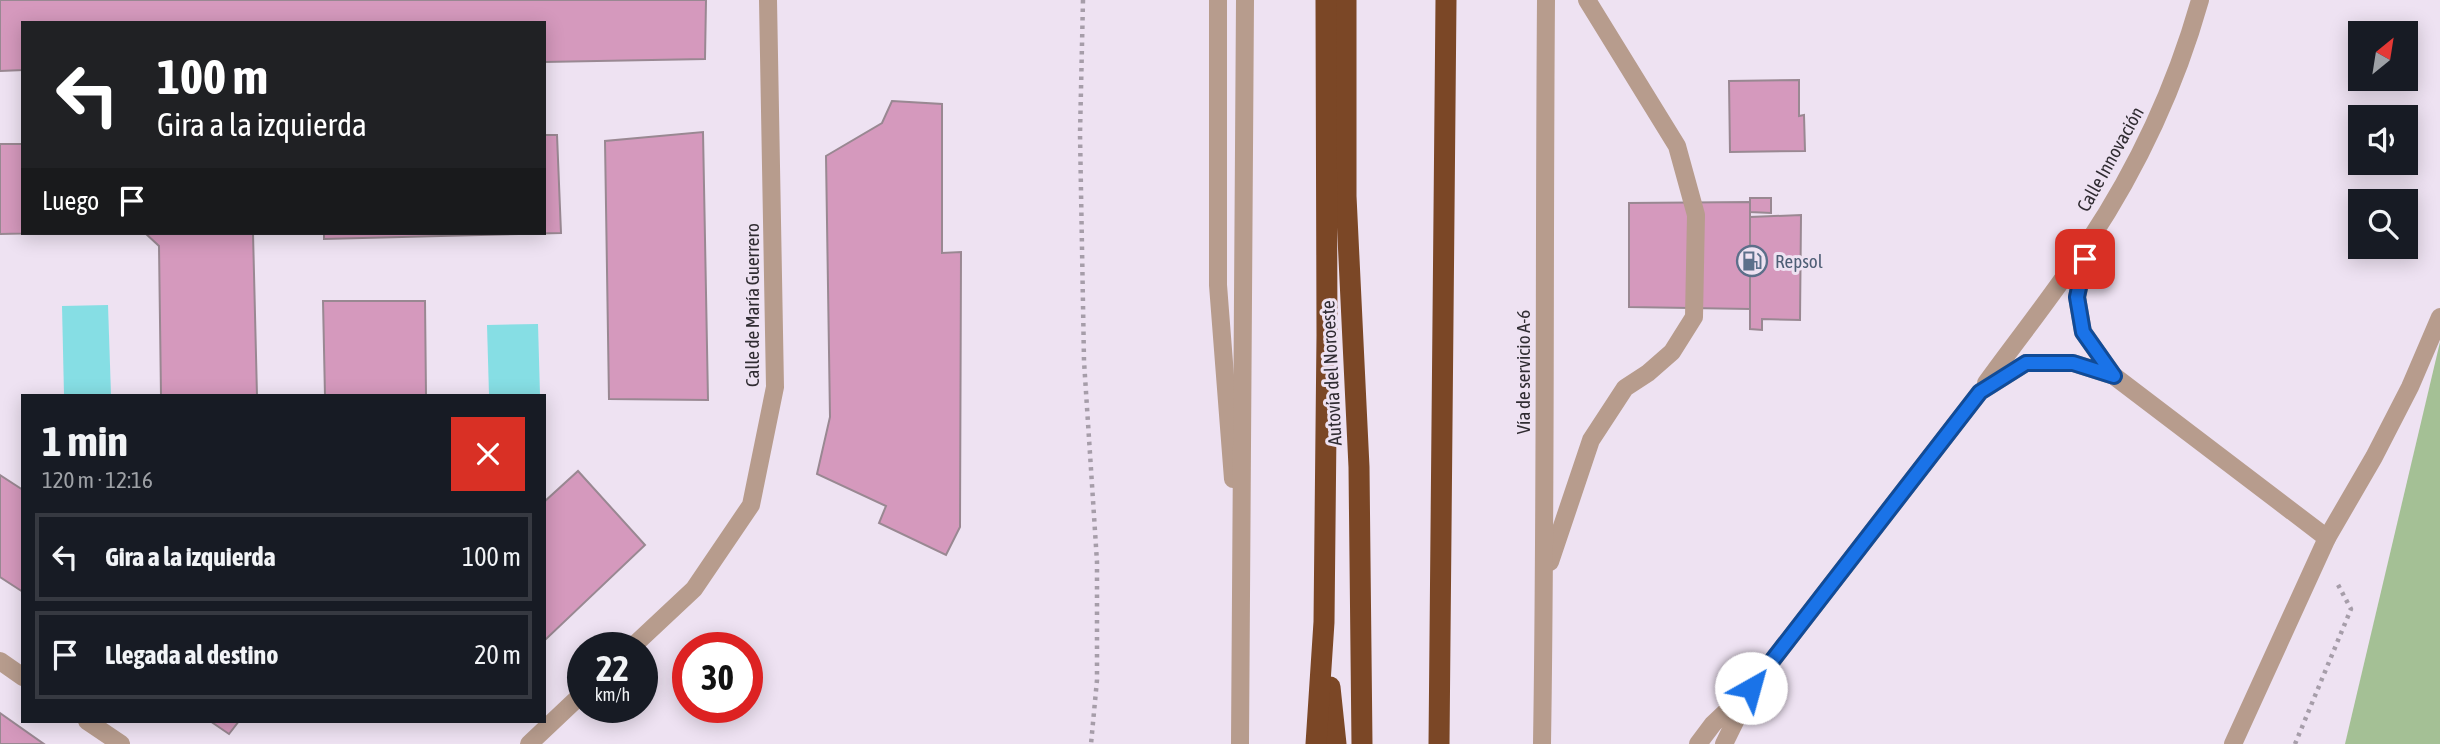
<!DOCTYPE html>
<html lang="es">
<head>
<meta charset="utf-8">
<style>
	:root { --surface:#171b24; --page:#242831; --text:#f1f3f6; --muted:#9ea1a6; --line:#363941 }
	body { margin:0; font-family:"Asap Condensed",sans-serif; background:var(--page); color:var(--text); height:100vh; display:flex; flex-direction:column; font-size:26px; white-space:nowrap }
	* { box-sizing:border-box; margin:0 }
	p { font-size:23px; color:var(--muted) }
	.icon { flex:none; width:38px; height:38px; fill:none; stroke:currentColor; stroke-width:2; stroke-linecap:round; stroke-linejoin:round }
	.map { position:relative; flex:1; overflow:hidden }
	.panel { position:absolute; left:21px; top:394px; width:525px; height:329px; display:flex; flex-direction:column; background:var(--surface); border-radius:0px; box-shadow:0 4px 18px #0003 }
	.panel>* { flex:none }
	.hud { position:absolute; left:21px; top:21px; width:525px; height:214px; border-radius:0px; box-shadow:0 4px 18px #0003; background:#202124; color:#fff; overflow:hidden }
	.needle { width:46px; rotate:30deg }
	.buttons { position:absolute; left:2348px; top:21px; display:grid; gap:14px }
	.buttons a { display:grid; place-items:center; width:70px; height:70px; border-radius:0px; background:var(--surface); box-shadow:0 4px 18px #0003; font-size:35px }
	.speed { position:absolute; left:567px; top:632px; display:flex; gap:14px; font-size:35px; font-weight:700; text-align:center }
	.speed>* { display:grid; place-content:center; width:91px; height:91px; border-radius:50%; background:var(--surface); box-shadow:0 4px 18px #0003; line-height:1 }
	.speed small { font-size:18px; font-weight:400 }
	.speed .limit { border:10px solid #d22; background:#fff; color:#111 }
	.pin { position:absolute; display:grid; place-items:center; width:60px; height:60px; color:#fff; margin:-30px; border-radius:14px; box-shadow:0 4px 10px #0006 }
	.me { position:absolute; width:77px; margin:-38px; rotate:38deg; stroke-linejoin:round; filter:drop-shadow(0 0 5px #0008) }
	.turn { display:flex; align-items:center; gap:24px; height:147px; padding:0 21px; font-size:32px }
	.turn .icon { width:91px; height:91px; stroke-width:2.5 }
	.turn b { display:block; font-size:49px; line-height:60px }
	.then { display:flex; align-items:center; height:66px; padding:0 21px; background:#0003; gap:14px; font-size:26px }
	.round { display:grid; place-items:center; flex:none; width:74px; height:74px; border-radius:0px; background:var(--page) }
	.summary { display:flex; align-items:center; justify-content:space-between; height:119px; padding:0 21px }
	h1 { font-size:42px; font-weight:700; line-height:52px }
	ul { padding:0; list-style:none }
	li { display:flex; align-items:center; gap:21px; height:88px; margin:0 14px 10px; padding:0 7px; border:4px solid var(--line); border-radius:0px }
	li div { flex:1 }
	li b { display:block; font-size:26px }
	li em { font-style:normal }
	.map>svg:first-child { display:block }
	.green { fill:#a4c095 }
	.water { fill:#86dee4 }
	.building { fill:#d599bd; stroke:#998892; stroke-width:2 }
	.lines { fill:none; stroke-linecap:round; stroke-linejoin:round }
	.path { stroke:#a69da9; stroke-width:4.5; stroke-dasharray:3.5 5; stroke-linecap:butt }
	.minor { stroke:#b79c8d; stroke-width:18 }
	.highway { stroke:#7b4726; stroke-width:21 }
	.route-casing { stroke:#114b97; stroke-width:18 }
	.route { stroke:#1a73e8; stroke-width:12 }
	.labels { text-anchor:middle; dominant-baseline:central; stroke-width:6; stroke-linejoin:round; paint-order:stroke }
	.street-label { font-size:19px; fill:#302c32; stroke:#eee2f2 }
	.service-label { font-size:19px; fill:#4e5e75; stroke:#eee2f2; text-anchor:start }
</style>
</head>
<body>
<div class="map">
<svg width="2440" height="744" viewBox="0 0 2440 744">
	<rect width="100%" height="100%" fill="#eee2f2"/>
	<path class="green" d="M 2440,342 L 2440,744 L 2345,744 Z"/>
	<g class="water">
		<path d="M 108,305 L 111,395 L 64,395 L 62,306 Z"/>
		<path d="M 538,324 L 540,395 L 489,395 L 487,325 Z"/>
	</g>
	<g class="building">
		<path d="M 0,0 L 706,0 L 705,59 L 544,62 L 544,23 L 23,23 L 23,70 L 0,71 Z"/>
		<path d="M 1799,80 L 1799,116 L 1804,115 L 1805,151 L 1730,152 L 1729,81 Z"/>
		<path d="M 892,101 L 942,104 L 942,253 L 961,252 L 960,527 L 946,555 L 879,523 L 886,506 L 817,474 L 830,417 L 826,156 L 882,123 Z"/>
		<path d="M 703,132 L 708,400 L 609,399 L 605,141 Z"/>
		<path d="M 544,135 L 557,135 L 561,233 L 324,239 L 324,233 L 544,233 Z"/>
		<path d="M 0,144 L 23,144 L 23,233 L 46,233 L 0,234 Z"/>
		<path d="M 1750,198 L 1771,198 L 1771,213 L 1750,212 Z"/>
		<path d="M 1750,202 L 1750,309 L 1629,307 L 1629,203 Z"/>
		<path d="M 1801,215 L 1800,320 L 1762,319 L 1762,330 L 1750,329 L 1750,217 Z"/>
		<path d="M 145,233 L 253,233 L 257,396 L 161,396 L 159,246 Z"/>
		<path d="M 323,301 L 425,301 L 426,396 L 325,396 Z"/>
		<path d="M 578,471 L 645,545 L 544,641 L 544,502 Z"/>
		<path d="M 0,475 L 23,490 L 23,592 L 0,577 Z"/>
		<path d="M 0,713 L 44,744 L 0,744 Z"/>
		<path d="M 210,721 L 239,721 L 229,734 Z"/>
	</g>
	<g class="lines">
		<g class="path">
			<path d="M 1083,0 L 1080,134 L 1084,361 L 1097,562 L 1097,680 L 1091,744"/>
			<path d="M 2295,744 L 2351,609 L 2336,581"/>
		</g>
		<g class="minor">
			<path d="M 1218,0 L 1218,285 L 1233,479"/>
			<path d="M 2088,249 L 2077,297 L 2083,332 L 2114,376 L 2327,538"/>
			<path d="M 1986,383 C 2020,336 2057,290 2089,241 C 2138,167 2176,85 2200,0"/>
			<path d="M 1550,562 L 1591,440 L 1625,388 L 1648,373 L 1672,352 L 1694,317 L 1696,215 L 1677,146 L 1587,0"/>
			<path d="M 631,648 L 694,589 L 751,505 L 775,387 L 768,0"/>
			<path d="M 0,661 L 23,677"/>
			<path d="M 87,721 L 121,744"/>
			<path d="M 529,744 L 583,693"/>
			<path d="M 1240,744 L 1245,0"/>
			<path d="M 1542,744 C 1546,496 1544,248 1546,0"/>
			<path d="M 1698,744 L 1713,724 L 1751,688 L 1980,392 L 2026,363 L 2073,363 L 2114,376"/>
			<path d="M 1724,744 L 1747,697"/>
			<path d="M 2233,744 L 2327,538 L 2374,457 L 2410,387 L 2440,317"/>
		</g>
		<g class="highway">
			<path d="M 1346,0 L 1346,196 L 1359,467 L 1362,744"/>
			<path d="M 1330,687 L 1336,744"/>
			<path d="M 1316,744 L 1324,622 L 1327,335 L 1326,0"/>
			<path d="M 1439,744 L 1446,0"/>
		</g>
	</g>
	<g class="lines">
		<g class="route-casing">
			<path id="route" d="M 1751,688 L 1980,392 L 2026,363 L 2073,363 L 2114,376 L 2083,332 L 2077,297 L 2085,259"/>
		</g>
		<use href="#route" class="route"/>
	</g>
	<defs>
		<g id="fuel-ring" transform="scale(1.575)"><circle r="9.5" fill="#eee2f2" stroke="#5c6f8a" stroke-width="1.5"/><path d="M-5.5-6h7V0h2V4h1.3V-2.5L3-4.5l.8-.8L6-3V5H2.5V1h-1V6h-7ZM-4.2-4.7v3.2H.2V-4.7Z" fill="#5c6f8a"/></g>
	</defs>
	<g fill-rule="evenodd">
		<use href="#fuel-ring" x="1752" y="261"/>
	</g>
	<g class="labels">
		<g class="street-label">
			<text transform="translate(2110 159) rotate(-61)">Calle Innovación</text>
			<text transform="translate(752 305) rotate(-90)">Calle de María Guerrero</text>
			<text transform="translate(1523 372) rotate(-90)">Vía de servicio A-6</text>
			<text transform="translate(1331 373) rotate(-93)">Autovía del Noroeste</text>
		</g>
		<g class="service-label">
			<text x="1775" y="261">Repsol</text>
		</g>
	</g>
</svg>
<div class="buttons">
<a><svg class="needle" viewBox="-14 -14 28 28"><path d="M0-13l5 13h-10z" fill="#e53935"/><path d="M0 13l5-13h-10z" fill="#9ea1a6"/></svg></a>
<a><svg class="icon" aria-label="sound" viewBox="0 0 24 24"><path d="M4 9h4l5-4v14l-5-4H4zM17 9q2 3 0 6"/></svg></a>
<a><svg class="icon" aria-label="search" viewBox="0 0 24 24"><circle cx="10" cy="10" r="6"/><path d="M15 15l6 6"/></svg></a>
</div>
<div class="speed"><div>22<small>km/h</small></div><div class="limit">30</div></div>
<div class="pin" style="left:2085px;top:259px;background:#d93025"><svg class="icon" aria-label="arrive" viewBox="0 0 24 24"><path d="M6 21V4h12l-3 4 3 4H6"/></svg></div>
<svg class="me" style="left:1751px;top:688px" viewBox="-20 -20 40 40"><circle r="19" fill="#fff"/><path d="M0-13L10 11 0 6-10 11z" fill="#1a73e8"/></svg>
<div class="hud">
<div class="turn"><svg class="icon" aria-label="left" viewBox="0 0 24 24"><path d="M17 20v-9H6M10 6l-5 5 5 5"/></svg><div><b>100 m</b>Gira a la izquierda</div></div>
<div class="then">Luego<svg class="icon" aria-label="arrive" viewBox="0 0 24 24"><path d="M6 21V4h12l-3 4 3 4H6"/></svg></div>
</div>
<section class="panel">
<div class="summary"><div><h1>1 min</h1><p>120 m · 12:16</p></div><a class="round" style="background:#d93025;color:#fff"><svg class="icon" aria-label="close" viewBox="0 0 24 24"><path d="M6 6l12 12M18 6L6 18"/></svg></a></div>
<ul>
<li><svg class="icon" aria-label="left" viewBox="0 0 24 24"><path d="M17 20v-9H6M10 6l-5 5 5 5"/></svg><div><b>Gira a la izquierda</b></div><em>100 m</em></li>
<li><svg class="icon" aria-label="arrive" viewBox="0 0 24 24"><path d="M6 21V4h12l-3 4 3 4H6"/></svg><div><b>Llegada al destino</b></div><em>20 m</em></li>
</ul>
</section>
</div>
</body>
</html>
